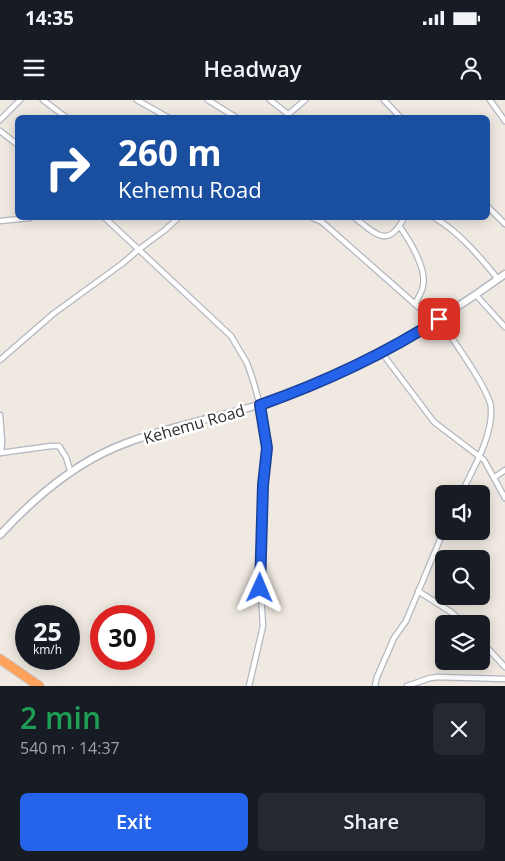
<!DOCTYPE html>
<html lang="en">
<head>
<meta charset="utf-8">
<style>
	:root { --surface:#171b24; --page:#242831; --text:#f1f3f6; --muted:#9ea1a6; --accent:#2563eb }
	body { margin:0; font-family:"Open Sans",sans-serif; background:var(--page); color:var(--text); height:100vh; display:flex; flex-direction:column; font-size:19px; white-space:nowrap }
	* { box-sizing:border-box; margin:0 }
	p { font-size:16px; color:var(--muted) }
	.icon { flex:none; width:28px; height:28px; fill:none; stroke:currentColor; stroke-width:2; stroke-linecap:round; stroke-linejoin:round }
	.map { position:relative; height:586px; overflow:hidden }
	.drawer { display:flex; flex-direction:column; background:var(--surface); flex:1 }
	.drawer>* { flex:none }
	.hud { position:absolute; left:15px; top:15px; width:475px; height:105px; border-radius:8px; box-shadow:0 2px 12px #0003; background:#1a4fa0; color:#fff; overflow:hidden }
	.fabs { position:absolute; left:435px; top:385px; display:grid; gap:10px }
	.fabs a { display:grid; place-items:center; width:55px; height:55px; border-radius:8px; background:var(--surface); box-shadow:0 2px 12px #0003; font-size:25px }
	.speed { position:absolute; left:15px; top:505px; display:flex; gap:10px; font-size:25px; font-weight:700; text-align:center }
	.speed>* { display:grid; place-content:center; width:65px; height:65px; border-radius:50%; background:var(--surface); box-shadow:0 2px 12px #0003; line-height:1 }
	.speed small { font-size:12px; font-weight:400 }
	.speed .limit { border:8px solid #d22; background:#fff; color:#111 }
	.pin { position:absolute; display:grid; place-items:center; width:42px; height:42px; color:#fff; margin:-21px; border-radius:10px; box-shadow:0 2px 8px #0006 }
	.me { position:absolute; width:55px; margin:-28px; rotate:1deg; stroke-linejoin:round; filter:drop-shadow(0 0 4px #0008) }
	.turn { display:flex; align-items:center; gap:18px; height:105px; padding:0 20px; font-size:22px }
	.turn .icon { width:65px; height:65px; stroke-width:2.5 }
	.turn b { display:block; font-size:35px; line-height:42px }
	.round { display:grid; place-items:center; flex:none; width:52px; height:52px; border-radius:8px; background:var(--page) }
	.headline { display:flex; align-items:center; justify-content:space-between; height:85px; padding:0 20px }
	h1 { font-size:30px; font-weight:600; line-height:38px; color:#1e9e55 }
	.button { display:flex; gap:10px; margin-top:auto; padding:10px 20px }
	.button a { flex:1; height:58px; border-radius:8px; background:var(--accent); color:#fff; font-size:20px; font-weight:600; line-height:58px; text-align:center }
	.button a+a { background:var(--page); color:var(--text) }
	.status { display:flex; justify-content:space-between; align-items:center; height:35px; padding:0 25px; background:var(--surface); direction:ltr }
	.status svg { height:14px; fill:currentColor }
	header { display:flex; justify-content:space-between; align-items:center; height:65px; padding:0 20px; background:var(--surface); font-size:22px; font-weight:600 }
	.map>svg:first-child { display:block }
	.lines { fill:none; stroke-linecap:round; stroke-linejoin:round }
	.street-casing { stroke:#b4b7c1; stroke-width:7 }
	.secondary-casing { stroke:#b4b7c1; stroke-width:9 }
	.highway-casing { stroke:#c9c9c9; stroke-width:11 }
	.street { stroke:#fff; stroke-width:4.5 }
	.secondary { stroke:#fff; stroke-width:6 }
	.highway { stroke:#ffa35c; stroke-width:9 }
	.route-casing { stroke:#184099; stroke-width:12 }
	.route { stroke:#2563eb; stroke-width:9 }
	.labels { text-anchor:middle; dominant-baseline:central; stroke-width:5; stroke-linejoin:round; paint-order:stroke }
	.street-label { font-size:16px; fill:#2e2e2e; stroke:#fff }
</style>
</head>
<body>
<div class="status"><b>14:35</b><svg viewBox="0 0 49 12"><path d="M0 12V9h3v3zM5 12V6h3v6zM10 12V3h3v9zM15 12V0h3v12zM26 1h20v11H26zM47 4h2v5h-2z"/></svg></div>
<header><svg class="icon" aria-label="menu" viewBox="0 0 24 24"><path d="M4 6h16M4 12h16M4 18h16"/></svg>Headway<svg class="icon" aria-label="person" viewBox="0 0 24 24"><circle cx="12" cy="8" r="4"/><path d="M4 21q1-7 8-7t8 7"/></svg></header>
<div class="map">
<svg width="505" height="586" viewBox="0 0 505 586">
	<rect width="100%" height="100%" fill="#efe9e1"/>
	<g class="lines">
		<g class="street-casing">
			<g id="street">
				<path d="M 43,0 L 67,18"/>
				<path d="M 137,0 L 169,18"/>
				<path d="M 208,0 L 237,18"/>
				<path d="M 270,0 L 288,14 L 290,18"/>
				<path d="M 384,0 L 401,18"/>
				<path d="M 490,0 L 505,21"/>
				<path d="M 284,18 L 305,0"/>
				<path d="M 0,20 L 20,0"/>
				<path d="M 0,31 L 18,45"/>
				<path d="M 488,107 L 505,124"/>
				<path d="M 105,118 L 231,236 L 247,263 L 253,280 L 260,305 L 267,348 L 263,385 L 260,480 L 263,526 L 249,586"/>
				<path d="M 313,118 L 322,122 L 415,204 L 429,217 L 432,223"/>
				<path d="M 355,118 C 376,134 388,149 404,118"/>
				<path d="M 435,118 C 459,132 480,157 498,179"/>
				<path d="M 0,121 L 30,118"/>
				<path d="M 400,127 C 410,141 427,169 423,186 C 422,192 418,198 415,204"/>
				<path d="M 476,195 L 505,227"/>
				<path d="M 439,219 C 450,236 490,290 491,308 C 493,336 473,369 461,394"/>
				<path d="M 382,253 L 434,322 L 484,360 L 505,398"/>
				<path d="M 0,260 L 53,214 L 123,163 L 138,150 L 165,130 L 178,118"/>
				<path d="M 0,315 L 2,342 L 1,353"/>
				<path d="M 0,353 L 51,346 L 59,346 L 66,357 L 71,373"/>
				<path d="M 495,377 L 505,370"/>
				<path d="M 418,491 L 451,512 L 465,524"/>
				<path d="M 481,541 L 505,567"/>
				<path d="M 375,586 L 377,577 L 394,538 L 406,521 L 444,430"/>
				<path d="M 407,586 L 430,578 L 438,577 L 505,579"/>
			</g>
		</g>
		<g class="secondary-casing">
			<path id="secondary" d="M 0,435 C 32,400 70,367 114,348 C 170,324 234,316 291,294 C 368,264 439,222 505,174"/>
		</g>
		<g class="highway-casing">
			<path id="highway" d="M 0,559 L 39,586"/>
		</g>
		<use href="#street" class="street"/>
		<use href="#secondary" class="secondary"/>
		<use href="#highway" class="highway"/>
	</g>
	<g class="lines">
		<g class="route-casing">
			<path id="route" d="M 260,488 L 263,385 L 267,348 L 260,305 C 322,283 383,255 439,219"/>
		</g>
		<use href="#route" class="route"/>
	</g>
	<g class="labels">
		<g class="street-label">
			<text transform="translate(194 324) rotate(-16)">Kehemu Road</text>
		</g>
	</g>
</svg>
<div class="fabs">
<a><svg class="icon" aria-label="sound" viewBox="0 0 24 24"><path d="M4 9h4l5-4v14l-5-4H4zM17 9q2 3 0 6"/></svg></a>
<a><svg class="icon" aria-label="search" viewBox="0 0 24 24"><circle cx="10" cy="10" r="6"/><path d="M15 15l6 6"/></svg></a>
<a><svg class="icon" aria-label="layers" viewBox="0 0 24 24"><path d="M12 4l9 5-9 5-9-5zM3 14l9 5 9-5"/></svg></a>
</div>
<div class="speed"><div>25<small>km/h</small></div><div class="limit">30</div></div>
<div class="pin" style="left:439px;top:219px;background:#d93025"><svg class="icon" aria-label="arrive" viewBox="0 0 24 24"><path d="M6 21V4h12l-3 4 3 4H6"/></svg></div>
<svg class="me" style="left:260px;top:488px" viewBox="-20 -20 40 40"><path d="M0-17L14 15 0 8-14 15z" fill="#2563eb" stroke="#fff" stroke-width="4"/></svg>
<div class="hud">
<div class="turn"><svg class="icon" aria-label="right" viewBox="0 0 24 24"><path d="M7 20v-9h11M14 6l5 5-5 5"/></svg><div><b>260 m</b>Kehemu Road</div></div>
</div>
</div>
<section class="drawer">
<div class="headline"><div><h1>2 min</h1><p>540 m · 14:37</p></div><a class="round"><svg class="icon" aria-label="close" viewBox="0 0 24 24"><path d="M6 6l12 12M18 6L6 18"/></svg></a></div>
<div class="button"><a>Exit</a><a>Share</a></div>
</section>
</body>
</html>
